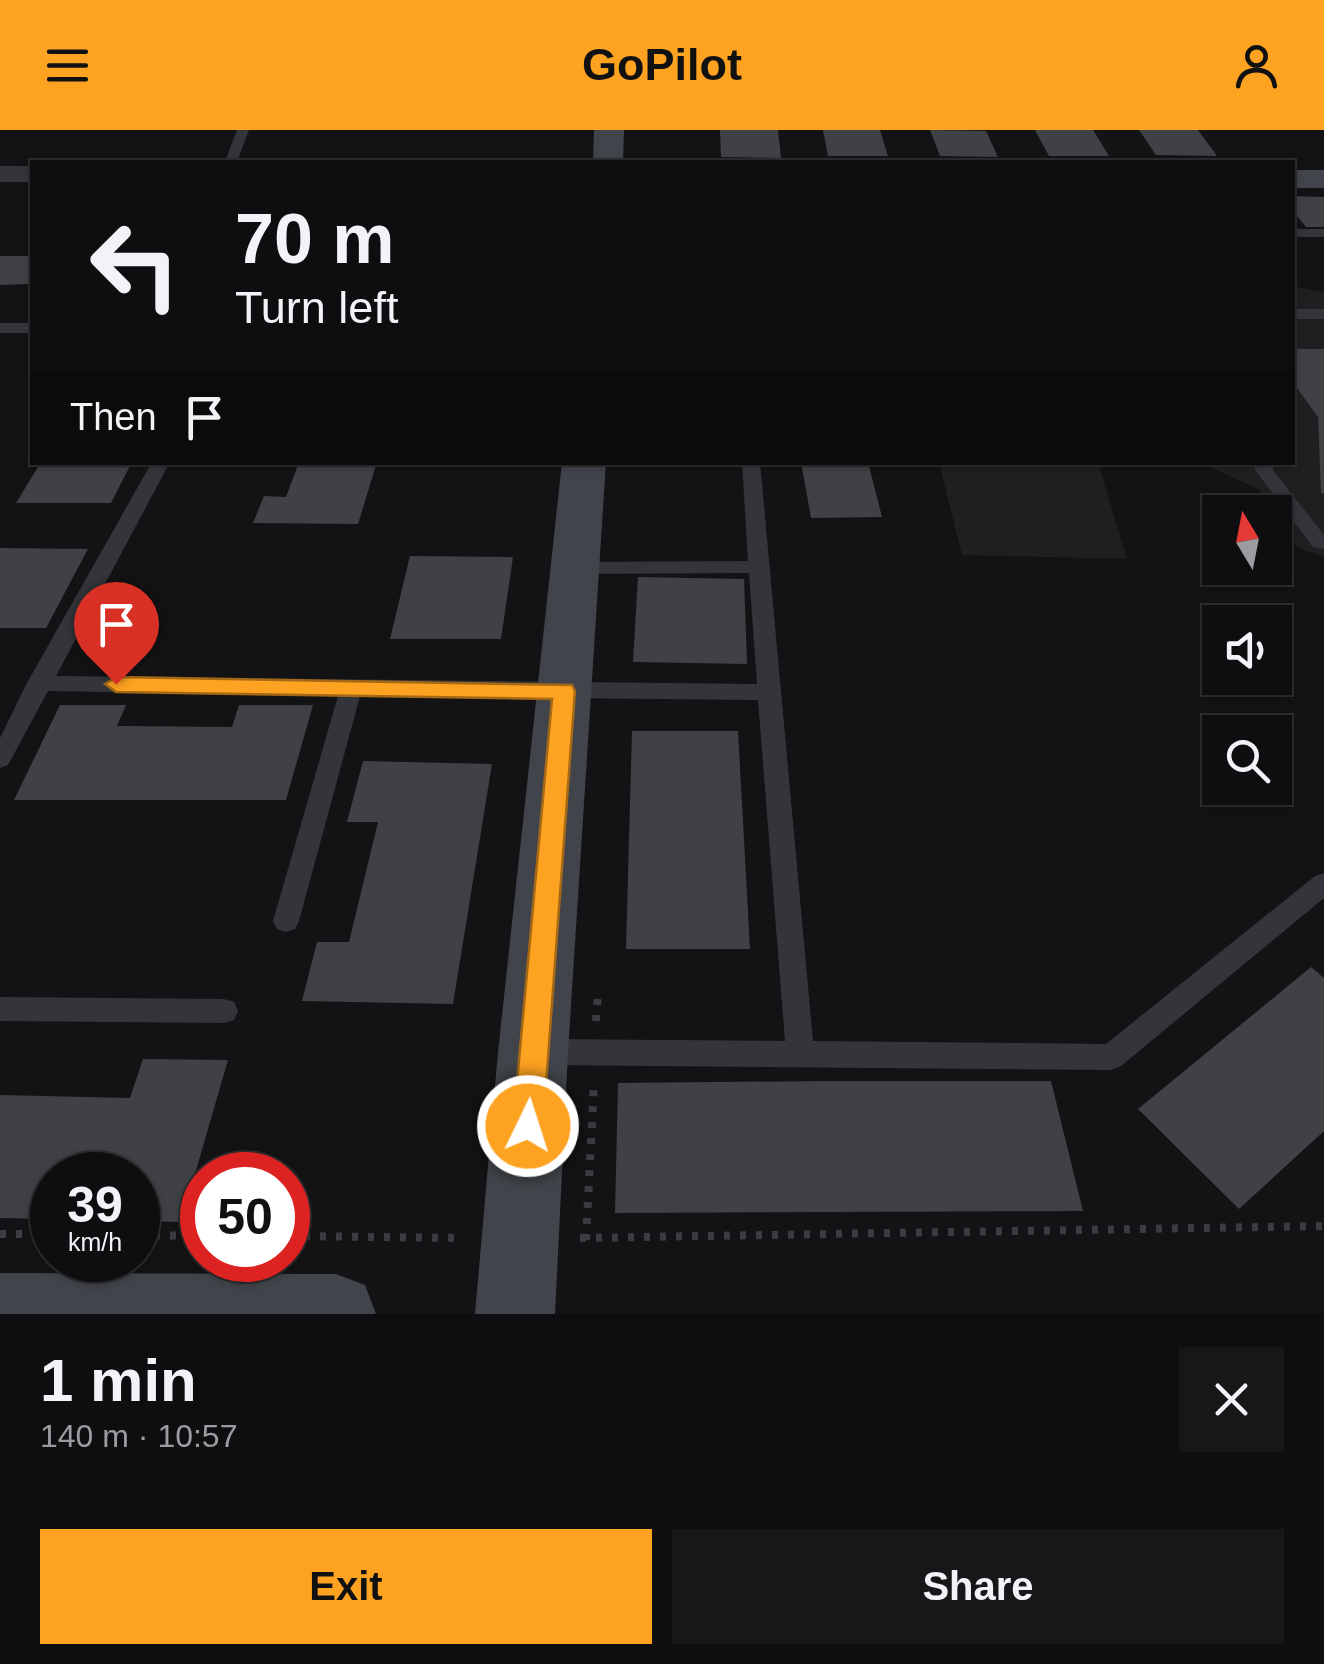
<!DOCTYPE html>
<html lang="en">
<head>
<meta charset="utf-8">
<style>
	:root { --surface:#0e0e10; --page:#171719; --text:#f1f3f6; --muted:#9b9c9f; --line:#2e2e30; --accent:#fea221 }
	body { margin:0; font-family:Arial,sans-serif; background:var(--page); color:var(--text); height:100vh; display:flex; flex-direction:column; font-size:38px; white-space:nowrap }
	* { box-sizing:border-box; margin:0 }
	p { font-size:32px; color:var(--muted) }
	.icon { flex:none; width:55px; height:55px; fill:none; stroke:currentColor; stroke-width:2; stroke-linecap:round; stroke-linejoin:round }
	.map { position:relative; height:1184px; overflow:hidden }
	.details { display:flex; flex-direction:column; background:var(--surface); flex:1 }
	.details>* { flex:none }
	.banner { position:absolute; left:30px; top:30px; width:1265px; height:305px; border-radius:0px; box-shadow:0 2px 8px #0004,0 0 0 2px var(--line); background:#0e0e10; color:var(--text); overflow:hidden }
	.needle { width:65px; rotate:350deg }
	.fabs { position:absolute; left:1202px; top:365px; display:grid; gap:20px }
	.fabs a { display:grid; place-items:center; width:90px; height:90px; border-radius:0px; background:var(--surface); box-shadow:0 2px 8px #0004,0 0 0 2px var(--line); font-size:50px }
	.speed { position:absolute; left:30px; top:1022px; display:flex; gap:20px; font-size:50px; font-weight:700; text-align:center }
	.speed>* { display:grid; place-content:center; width:130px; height:130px; border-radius:50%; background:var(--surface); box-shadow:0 2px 8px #0004,0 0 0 2px var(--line); line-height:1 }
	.speed small { font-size:25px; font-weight:400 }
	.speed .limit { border:15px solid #d22; background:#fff; color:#111 }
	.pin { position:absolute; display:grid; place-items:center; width:85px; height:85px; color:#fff; margin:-102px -42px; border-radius:50% 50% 50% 0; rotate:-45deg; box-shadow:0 0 10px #0007 }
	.pin .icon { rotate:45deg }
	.me { position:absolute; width:110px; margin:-55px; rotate:4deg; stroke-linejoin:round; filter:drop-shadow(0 0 8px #0008) }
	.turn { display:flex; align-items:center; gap:35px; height:210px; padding:0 40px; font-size:45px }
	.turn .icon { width:130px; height:130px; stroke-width:2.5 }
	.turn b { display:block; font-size:70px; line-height:85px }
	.then { display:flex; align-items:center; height:95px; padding:0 40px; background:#0003; gap:20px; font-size:38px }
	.round { display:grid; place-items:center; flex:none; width:105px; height:105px; border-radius:0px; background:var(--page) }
	.summary { display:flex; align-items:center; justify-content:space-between; height:170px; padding:0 40px }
	h1 { font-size:60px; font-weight:700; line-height:75px }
	.primary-button { display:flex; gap:20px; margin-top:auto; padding:20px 40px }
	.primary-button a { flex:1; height:115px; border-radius:0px; background:var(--accent); color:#111; font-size:40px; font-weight:700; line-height:115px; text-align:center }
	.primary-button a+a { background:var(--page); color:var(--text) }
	header { display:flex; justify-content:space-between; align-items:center; height:130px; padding:0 40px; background:var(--accent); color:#111; font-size:45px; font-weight:700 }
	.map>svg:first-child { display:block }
	.built { fill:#1f1f22 }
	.building { fill:#3f4145 }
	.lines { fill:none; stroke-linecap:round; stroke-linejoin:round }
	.path { stroke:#3a3c41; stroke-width:8; stroke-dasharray:6 10; stroke-linecap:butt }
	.lane { fill:#34353a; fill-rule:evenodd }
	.street { fill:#34353a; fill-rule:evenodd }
	.secondary { fill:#41444a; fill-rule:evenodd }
	.route { fill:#fea221; stroke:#a56915; stroke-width:2.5 }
</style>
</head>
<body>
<header><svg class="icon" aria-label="menu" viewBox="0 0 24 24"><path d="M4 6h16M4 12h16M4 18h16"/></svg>GoPilot<svg class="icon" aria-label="person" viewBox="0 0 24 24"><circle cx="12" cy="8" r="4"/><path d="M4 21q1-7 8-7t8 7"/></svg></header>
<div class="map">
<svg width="1324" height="1184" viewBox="0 0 1324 1184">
	<rect width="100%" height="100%" fill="#131315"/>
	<g class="built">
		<path d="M 1293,156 L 1324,162 L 1324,427 L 1296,417 L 1260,360 L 1201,333 L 1292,332 Z"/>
		<path d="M 939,333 L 939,332 L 1173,333 L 1099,336 L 1127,429 L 962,425 Z"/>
	</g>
	<g class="building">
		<path d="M 720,0 L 778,0 L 781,28 L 721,27 Z"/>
		<path d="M 823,0 L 880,0 L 888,26 L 828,26 Z"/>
		<path d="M 930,0 L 986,1 L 998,27 L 940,26 Z"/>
		<path d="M 1035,0 L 1093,0 L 1109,26 L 1049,26 Z"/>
		<path d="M 1139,0 L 1198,0 L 1217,26 L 1156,25 Z"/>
		<path d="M 1292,66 L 1324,67 L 1324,97 L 1306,97 L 1292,80 Z"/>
		<path d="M 0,126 L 32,126 L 32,154 L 0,155 Z"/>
		<path d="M 1292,219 L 1324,219 L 1324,363 L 1321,363 L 1318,287 L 1292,251 Z"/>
		<path d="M 41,332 L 132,332 L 111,373 L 16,373 Z"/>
		<path d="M 299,332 L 377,332 L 358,394 L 253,393 L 264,366 L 286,367 Z"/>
		<path d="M 801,332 L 868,332 L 882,387 L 811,388 Z"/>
		<path d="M 0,418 L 88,419 L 46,498 L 0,498 Z"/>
		<path d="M 410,426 L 513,427 L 501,509 L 390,509 Z"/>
		<path d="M 638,447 L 744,449 L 747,534 L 633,532 Z"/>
		<path d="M 60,575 L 126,575 L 117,596 L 232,597 L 239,575 L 313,575 L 286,670 L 14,670 Z"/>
		<path d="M 632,601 L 738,601 L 750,819 L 626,819 Z"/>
		<path d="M 363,631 L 492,634 L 453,874 L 302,871 L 317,812 L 349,812 L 378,692 L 347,692 Z"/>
		<path d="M 1311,837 L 1324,848 L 1324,1001 L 1239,1079 L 1138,979 Z"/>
		<path d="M 143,929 L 228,930 L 181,1092 L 138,1091 L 138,1045 L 52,1045 L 52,1089 L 0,1088 L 0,965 L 130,968 Z"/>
		<path d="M 829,951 L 1051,951 L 1083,1081 L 615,1083 L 618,953 Z"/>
	</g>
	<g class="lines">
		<g class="path">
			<path d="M 596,891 L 598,863"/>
			<path d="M 0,1104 L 52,1104"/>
			<path d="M 138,1105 L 202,1106"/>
			<path d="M 288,1106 L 463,1108"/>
			<path d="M 580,1108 L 1324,1096"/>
			<path d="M 586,1110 L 594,953"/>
		</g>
		<g class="lane">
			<path d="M 237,0 L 249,0 L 237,32 L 225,32 Z"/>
			<rect x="1292" y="99" width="32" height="8"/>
			<rect x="1292" y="179" width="32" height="10"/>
			<rect x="0" y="193" width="32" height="10"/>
			<path d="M 152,332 L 170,332 L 56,546 L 757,554 L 749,443 L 575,444 L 565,438 L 575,432 L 748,431 L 742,332 L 760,332 L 813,911 L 1106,914 L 1315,746 L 1324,743 L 1324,768 L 1121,936 L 1111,940 L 542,935 L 532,931 L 528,922 L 532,913 L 542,909 L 785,911 L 758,570 L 360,566 L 299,791 L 295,799 L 286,802 L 277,799 L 273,791 L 338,566 L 48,561 L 8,635 L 0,638 L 0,608 L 27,553 Z"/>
			<path d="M 1255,332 L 1273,332 L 1273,340 L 1324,405 L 1324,419 L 1313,417 L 1255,340 Z"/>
			<path d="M 0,867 L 224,869 L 234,872 L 238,881 L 234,890 L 224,893 L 0,891 Z"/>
		</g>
		<rect class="street" x="0" y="36" width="32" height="16"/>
		<g class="secondary">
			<path d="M 594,0 L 624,0 L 623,32 L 593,32 Z"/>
			<rect x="1292" y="40" width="32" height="18"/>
			<path d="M 562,332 L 606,332 L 568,922 L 555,1184 L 475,1184 L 498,922 Z"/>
			<path d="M 0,1143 L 336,1144 L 365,1155 L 376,1184 L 0,1184 Z"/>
		</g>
	</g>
	<path class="route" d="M 116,547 L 572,555 L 575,561 L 543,996 L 539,1007 L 528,1011 L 517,1007 L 513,996 L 552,569 L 116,562 L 105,554 Z"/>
</svg>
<div class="fabs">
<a><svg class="needle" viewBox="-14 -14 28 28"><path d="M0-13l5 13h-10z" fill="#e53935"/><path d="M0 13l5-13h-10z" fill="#9b9c9f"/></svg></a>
<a><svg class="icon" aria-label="sound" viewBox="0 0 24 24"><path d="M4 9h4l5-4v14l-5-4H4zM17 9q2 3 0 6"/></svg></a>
<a><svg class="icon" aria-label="search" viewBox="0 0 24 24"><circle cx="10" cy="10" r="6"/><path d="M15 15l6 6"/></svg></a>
</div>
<div class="speed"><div>39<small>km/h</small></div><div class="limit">50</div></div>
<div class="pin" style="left:116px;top:554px;background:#d93025"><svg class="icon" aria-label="arrive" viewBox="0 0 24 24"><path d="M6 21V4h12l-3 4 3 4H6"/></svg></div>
<svg class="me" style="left:528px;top:996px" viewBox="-20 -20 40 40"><circle r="17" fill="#fea221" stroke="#fff" stroke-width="3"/><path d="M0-11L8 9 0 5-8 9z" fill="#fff"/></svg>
<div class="banner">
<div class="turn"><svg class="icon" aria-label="left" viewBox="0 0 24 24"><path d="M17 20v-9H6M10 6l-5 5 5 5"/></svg><div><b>70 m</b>Turn left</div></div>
<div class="then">Then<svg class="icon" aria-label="arrive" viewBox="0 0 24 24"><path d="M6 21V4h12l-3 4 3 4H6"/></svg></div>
</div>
</div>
<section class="details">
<div class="summary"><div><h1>1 min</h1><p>140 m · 10:57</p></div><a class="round"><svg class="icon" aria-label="close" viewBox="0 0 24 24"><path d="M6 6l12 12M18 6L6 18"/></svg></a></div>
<div class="primary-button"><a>Exit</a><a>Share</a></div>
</section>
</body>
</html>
